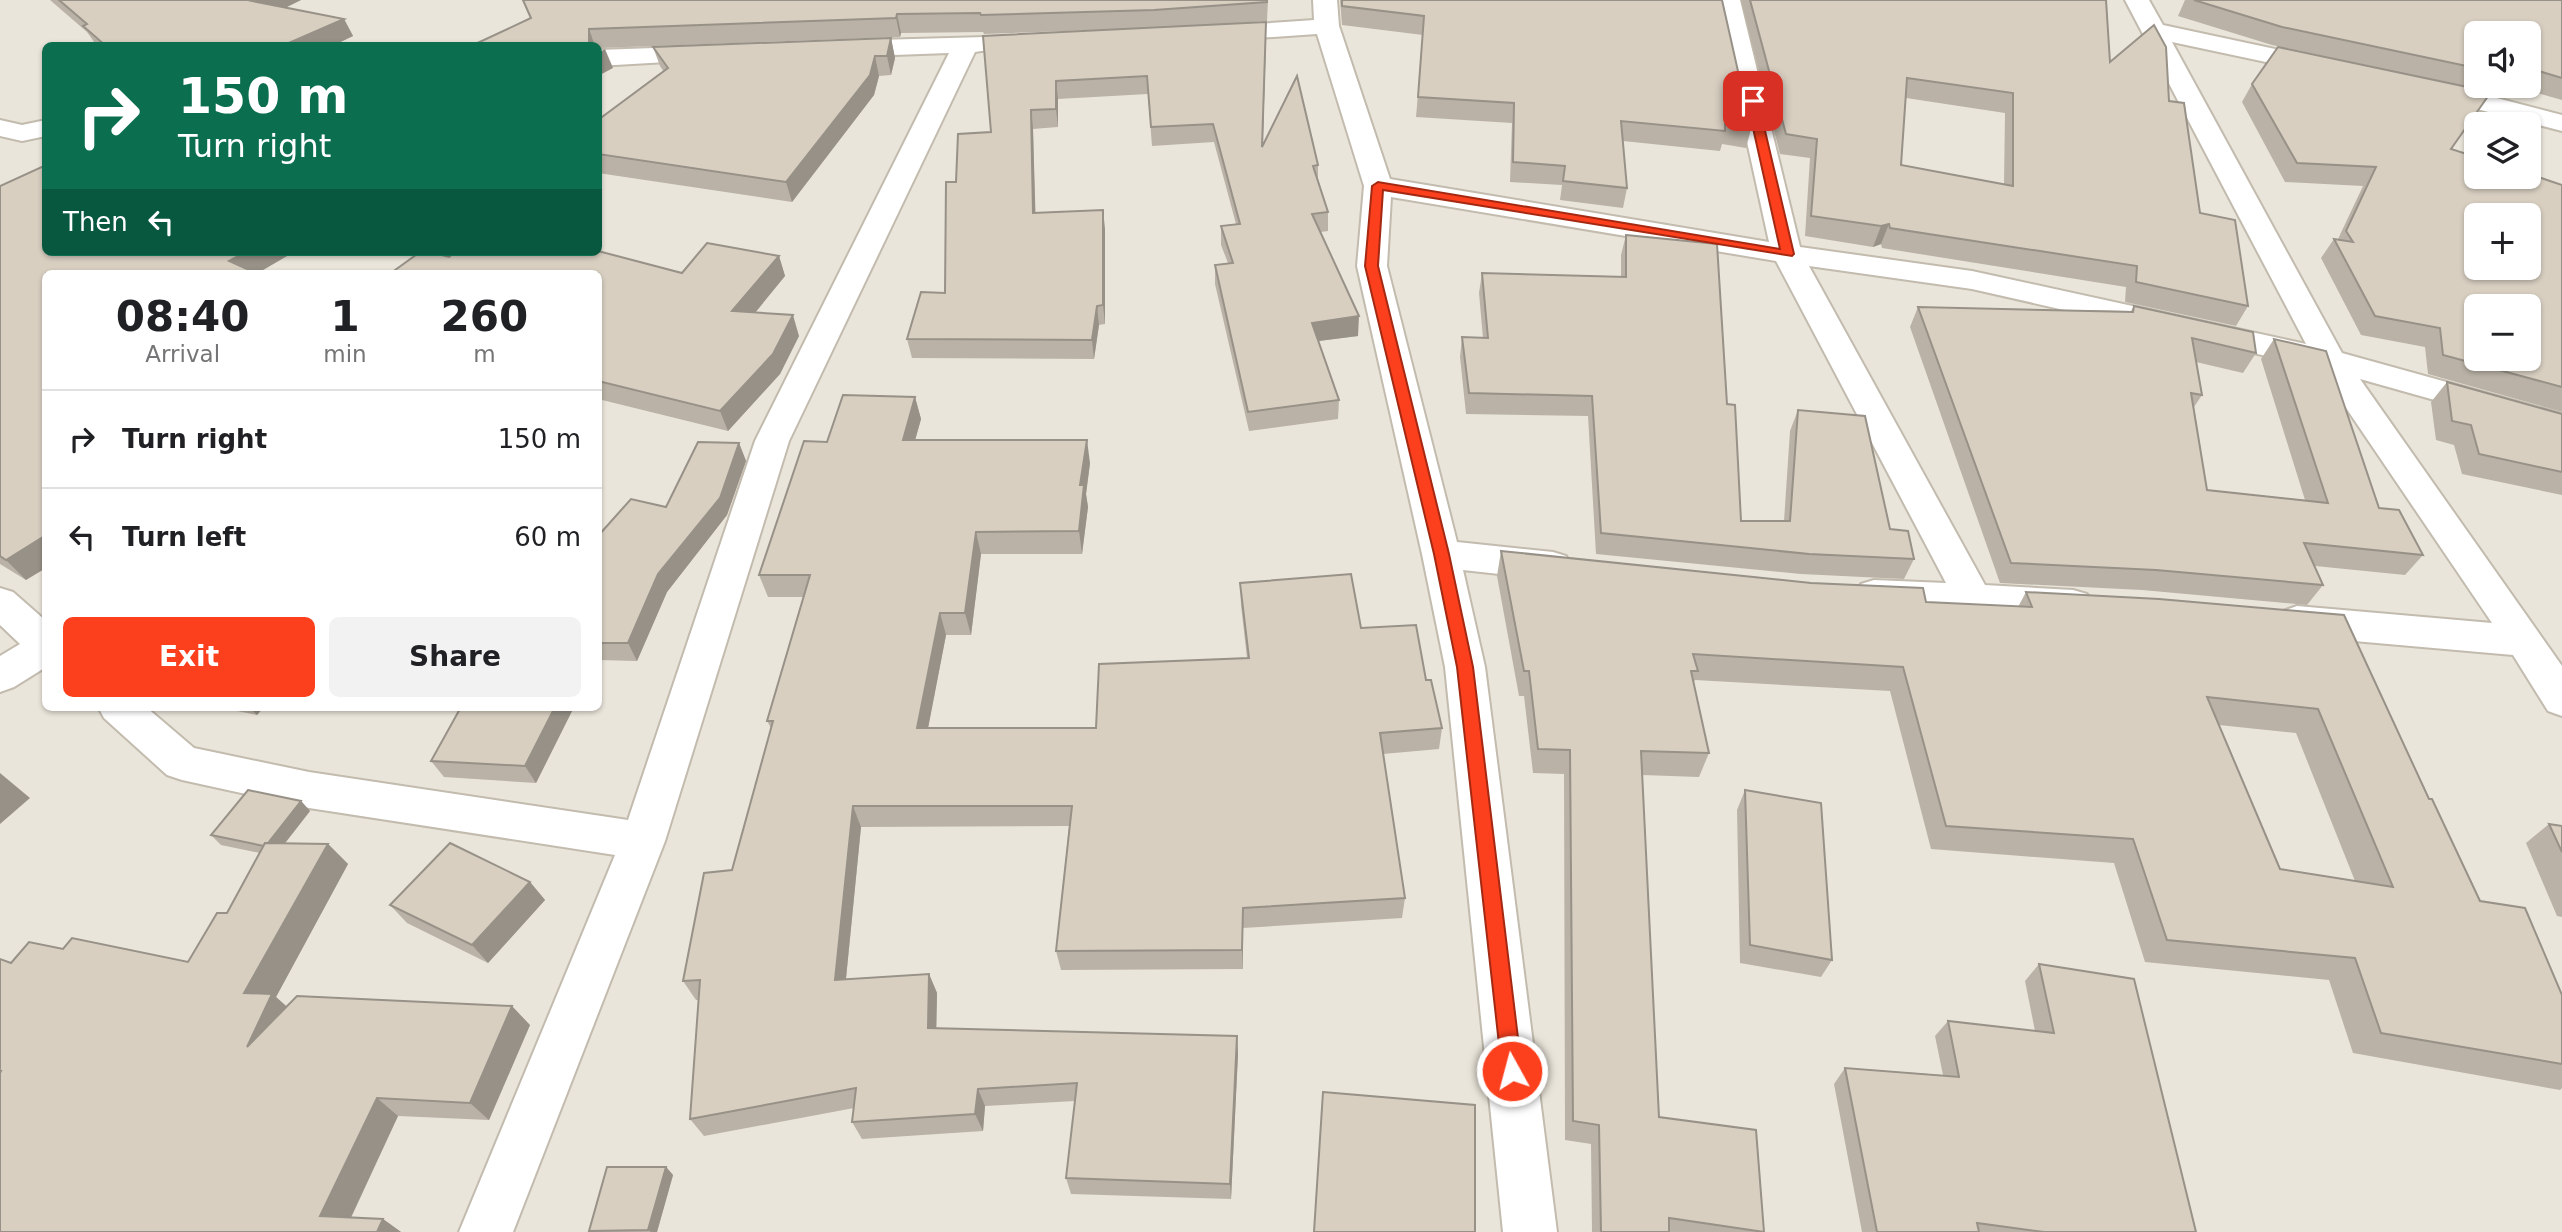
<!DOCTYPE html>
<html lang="en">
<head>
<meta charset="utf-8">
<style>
	:root { --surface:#fff; --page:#f2f2f2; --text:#202124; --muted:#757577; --line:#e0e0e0; --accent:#fc3f1d }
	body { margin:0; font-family:"DejaVu Sans",sans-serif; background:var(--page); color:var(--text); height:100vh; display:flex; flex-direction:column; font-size:26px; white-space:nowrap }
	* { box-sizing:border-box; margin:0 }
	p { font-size:23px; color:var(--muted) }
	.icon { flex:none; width:38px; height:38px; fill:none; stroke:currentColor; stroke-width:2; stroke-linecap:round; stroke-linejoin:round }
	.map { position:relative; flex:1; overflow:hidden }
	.sheet { position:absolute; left:42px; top:270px; width:560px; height:441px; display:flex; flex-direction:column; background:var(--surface); border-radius:10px; box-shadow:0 2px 5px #0004 }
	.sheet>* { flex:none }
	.hud { position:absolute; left:42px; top:42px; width:560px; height:214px; border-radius:10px; box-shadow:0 2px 5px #0004; background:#0b6e4f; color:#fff; overflow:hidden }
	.tools { position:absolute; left:2464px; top:21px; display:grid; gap:14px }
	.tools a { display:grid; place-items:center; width:77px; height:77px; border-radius:10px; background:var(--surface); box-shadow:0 2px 5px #0004; font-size:35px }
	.pin { position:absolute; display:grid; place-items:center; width:60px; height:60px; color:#fff; margin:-30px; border-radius:14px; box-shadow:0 4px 10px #0006 }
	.me { position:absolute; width:77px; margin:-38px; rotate:353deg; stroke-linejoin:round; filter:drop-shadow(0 0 5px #0008) }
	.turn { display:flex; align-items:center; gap:24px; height:147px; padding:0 21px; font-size:32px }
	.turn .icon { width:91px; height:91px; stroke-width:2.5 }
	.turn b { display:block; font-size:49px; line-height:60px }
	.then { display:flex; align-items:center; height:66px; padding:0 21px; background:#0003; gap:14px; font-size:26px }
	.eta { display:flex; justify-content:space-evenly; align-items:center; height:119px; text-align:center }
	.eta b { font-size:42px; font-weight:600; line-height:49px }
	.action { display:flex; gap:14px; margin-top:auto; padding:14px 21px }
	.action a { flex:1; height:80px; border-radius:10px; background:var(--accent); color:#fff; font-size:28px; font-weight:600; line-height:80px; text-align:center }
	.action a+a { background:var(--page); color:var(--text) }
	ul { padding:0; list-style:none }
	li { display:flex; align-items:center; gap:21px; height:98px; padding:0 21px; border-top:2px solid var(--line) }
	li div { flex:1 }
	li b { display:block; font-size:26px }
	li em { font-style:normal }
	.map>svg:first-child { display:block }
	.residential { fill:#eae5da; fill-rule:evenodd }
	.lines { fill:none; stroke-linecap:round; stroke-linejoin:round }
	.minor-casing { stroke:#c2bbae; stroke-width:4 }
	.minor { fill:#fff; fill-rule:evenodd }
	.wall { fill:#bab2a6; fill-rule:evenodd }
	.shaded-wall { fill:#979187 }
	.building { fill:#d8cfc1; stroke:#979187; stroke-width:2; fill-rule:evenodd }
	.route { fill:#fc3f1d; stroke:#a42913; stroke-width:2 }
</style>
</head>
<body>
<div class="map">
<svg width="2562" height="1232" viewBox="0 0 2562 1232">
	<rect width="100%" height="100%" fill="#f6f3ec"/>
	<path class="residential" d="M 0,0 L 2562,0 L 2562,1232 L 0,1232 ZM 2476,33 L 2529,33 L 2529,86 L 2476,86 ZM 46,46 L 598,46 L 598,252 L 46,252 ZM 2476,124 L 2529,124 L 2529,177 L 2476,177 ZM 2476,215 L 2529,215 L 2529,268 L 2476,268 ZM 46,273 L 598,273 L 598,707 L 46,707 ZM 2476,306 L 2529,306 L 2529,359 L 2476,359 Z"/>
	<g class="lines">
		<g class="minor-casing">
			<g id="minor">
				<path d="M 1313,0 L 1337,0 L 1339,26 L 1390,179 L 1769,242 L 1716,0 L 1740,0 L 1800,247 L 1972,271 L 2306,344 L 2125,0 L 2149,0 L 2163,25 L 2331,61 L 2335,66 L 2331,71 L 2322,74 L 2172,42 L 2342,353 L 2562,414 L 2562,436 L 2360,379 L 2562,666 L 2562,716 L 2548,711 L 2513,655 L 2297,636 L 2283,631 L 2278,621 L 2283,611 L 2297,606 L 2492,623 L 2319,368 L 1972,289 L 1809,266 L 1985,585 L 2073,590 L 2087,594 L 2092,604 L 2087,614 L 2073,618 L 1874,608 L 1861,604 L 1855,594 L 1861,584 L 1874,580 L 1946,583 L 1776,261 L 1391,197 L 1387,266 L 1457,542 L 1553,552 L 1566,556 L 1572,566 L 1566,576 L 1553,580 L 1463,570 L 1485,667 L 1557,1232 L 1503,1232 L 1445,667 L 1422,554 L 1357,266 L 1364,186 L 1317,34 L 1214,41 L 1205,39 L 1202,34 L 1205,29 L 1214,27 L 1314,20 Z"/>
				<path d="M 986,37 L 995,39 L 998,44 L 995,49 L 975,52 L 789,441 L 665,841 L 513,1232 L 459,1232 L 615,855 L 309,808 L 182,780 L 167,775 L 104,718 L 98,707 L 146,707 L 194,748 L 309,772 L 628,820 L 755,441 L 949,53 L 840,57 L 831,54 L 827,49 L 831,44 L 840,41 Z"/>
				<path d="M 710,46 L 719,49 L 723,54 L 719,59 L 598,66 L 598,50 Z"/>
				<path d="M 2435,82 L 2562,115 L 2562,131 L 2426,96 L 2422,90 L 2426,84 Z"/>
				<path d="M 0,120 L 22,125 L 46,120 L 46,136 L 22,141 L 0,136 Z"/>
				<path d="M 0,588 L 13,592 L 46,621 L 46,667 L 14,687 L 0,692 L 0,656 L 20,644 L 0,625 Z"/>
			</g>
		</g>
		<use href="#minor" class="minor"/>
	</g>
	<g class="wall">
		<path d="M 50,0 L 301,0 L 285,8 L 344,19 L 353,36 L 332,46 L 97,46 L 87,32 Z"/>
		<path d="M 522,0 L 1268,0 L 1267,21 L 1181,27 L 1266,22 L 1263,145 L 1318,165 L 1318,179 L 1328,212 L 1328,231 L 1321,232 L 1358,336 L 1318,341 L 1339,400 L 1338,419 L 1249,431 L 1215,284 L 1215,265 L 1228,263 L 1221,245 L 1221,226 L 1236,224 L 1214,142 L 1152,146 L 1148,94 L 1058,99 L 1058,127 L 1033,129 L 1035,213 L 1105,229 L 1105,324 L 1099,325 L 1094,359 L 912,358 L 907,339 L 945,293 L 956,182 L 991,132 L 1123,29 L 984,34 L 983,32 L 901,33 L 900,37 L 598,48 L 598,46 L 471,46 L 530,18 Z"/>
		<path d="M 1340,0 L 1722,0 L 1751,129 L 1746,148 L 1722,144 L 1720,151 L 1623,141 L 1627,188 L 1623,208 L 1560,200 L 1562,185 L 1510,182 L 1512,123 L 1416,117 L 1423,35 L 1342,25 Z"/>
		<path d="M 1741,0 L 2106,0 L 2110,62 L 2169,101 L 2200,213 L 2248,306 L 2236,326 L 2125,302 L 2126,287 L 1882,248 L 1881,244 L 1873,247 L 1805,236 L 1810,158 L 1780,154 ZM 1906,98 L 2005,113 L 2004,184 L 1901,165 Z"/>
		<path d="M 2185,0 L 2562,0 L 2562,100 L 2513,86 L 2529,86 L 2529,33 L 2476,33 L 2476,86 L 2495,86 L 2451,149 L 2562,185 L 2562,412 L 2428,374 L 2425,347 L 2361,335 L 2321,258 L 2334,239 L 2338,239 L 2363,186 L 2285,182 L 2242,102 L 2252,84 L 2355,63 L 2272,45 L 2178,16 Z"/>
		<path d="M 891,38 L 895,58 L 891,75 L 879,76 L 874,95 L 792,202 L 598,173 L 598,120 L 664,72 L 660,66 L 653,47 Z"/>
		<path d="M 0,186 L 258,273 L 26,580 L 0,564 Z"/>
		<path d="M 1626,235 L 1727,404 L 1741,521 L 1784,521 L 1790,431 L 1798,410 L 1914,559 L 1904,579 L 1801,574 L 1596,554 L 1588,416 L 1466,414 L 1460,357 L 1462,337 L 1483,338 L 1479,293 L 1482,273 L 1621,277 L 1621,255 Z"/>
		<path d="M 779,256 L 785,276 L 755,313 L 799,336 L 780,374 L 728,431 L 598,399 L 598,273 L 449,257 L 682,273 Z"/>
		<path d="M 2134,306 L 2256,353 L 2243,373 L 2196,362 L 2202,395 L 2194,407 L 2207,490 L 2305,500 L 2261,359 L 2274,339 L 2379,508 L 2423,555 L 2405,575 L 2315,566 L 2323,585 L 2307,605 L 2142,590 L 2000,583 L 1910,327 L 1918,307 L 2131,311 Z"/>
		<path d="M 2447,382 L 2562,414 L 2562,495 L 2462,474 L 2454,445 L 2436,440 L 2431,402 Z"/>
		<path d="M 915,397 L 921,419 L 915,440 L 1090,463 L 1086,494 L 1088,507 L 1082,554 L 981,554 L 971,635 L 946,635 L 928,728 L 1096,728 L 1247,658 L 1241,605 L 1240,583 L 1361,628 L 1426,680 L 1442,728 L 1439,749 L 1383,754 L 1405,898 L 1402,918 L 1243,928 L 1243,969 L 1061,970 L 1056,951 L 1069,826 L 861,827 L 846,979 L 929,974 L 937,993 L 936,1028 L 1237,1036 L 1238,1054 L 1231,1199 L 1071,1194 L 1066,1178 L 1075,1101 L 985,1106 L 983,1131 L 862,1139 L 852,1122 L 854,1108 L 704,1136 L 690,1119 L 699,1000 L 696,1000 L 683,981 L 732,870 L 771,728 L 767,721 L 804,597 L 768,597 L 759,575 L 827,442 Z"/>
		<path d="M 739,443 L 746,461 L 727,515 L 667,592 L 637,661 L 598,660 L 598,536 L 666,507 Z"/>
		<path d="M 1501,551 L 1926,602 L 2018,607 L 2026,592 L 2344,615 L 2429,799 L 2480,901 L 2562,995 L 2562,1088 L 2560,1090 L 2353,1053 L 2329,980 L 2145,962 L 2114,863 L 1931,849 L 1890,691 L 1695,680 L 1694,682 L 1709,753 L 1699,777 L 1642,775 L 1659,1117 L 1764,1232 L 1592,1232 L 1591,1144 L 1565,1140 L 1564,774 L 1533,773 L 1524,696 L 1519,696 L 1497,576 ZM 2219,725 L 2296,733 L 2355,881 L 2280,869 Z"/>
		<path d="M 217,707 L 264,707 L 257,715 Z"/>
		<path d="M 461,707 L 574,707 L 536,783 L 444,777 L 431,761 Z"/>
		<path d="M 1745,790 L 1832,960 L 1821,977 L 1740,963 L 1737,810 Z"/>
		<path d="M 301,801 L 310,811 L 285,843 L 328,844 L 348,864 L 276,997 L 286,1006 L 530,1025 L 489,1120 L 398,1116 L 351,1218 L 383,1219 L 401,1232 L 0,1232 L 0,959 L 11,963 L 63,949 L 188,962 L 227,913 L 260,853 L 221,845 L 211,835 Z"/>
		<path d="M 2549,824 L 2562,826 L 2562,917 L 2557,916 L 2526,843 Z"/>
		<path d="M 530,882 L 545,900 L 488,963 L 407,923 L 390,905 Z"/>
		<path d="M 2039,964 L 2196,1232 L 1862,1232 L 1834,1084 L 1845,1068 L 1943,1075 L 1935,1036 L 1948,1021 L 2035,1031 L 2025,981 Z"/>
		<path d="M 666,1167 L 673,1175 L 657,1232 L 590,1232 L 589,1231 Z"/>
	</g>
	<g class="shaded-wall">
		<path d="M 255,0 L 301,0 L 262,19 L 252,1 Z"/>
		<path d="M 897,14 L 901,33 L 900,37 L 896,18 Z"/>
		<path d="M 344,19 L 353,36 L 332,46 L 282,46 Z"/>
		<path d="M 1266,22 L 1266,40 L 1262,165 L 1262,147 Z"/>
		<path d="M 589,29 L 595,46 L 589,46 Z"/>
		<path d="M 891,38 L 895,58 L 891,75 L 887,56 Z"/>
		<path d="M 605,49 L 613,68 L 598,76 L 598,53 Z"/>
		<path d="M 875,56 L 879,76 L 874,95 L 792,202 L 786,182 Z"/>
		<path d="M 1056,81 L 1058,99 L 1058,127 L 1056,109 Z"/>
		<path d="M 1031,110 L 1033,129 L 1036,232 L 1033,213 Z"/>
		<path d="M 1103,210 L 1105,229 L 1105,324 L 1103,305 Z"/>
		<path d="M 1889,224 L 1881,244 L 1873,247 L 1881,226 Z"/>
		<path d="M 246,252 L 294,252 L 258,273 L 229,261 Z"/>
		<path d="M 779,256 L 785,276 L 740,331 L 732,311 Z"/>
		<path d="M 1097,306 L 1099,325 L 1094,359 L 1092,340 Z"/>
		<path d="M 793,315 L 799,336 L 780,374 L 728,431 L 720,411 Z"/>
		<path d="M 1359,316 L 1358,336 L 1311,342 L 1312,323 Z"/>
		<path d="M 915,397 L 921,419 L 909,462 L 903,440 Z"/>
		<path d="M 1087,440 L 1090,463 L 1086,494 L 1088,507 L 1082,554 L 1079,531 L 1080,485 Z"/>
		<path d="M 739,443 L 746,461 L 727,515 L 667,592 L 637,661 L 628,643 L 658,574 Z"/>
		<path d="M 976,532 L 981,554 L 971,635 L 965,613 Z"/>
		<path d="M 46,535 L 46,568 L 26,580 L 6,560 Z"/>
		<path d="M 940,613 L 946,635 L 924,749 L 917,728 Z"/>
		<path d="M 249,707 L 264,707 L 257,715 Z"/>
		<path d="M 555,707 L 574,707 L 536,783 L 525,766 Z"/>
		<path d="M 0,773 L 30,798 L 0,824 Z"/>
		<path d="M 301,801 L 310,811 L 275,856 L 265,846 Z"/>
		<path d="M 853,806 L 861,827 L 844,998 L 835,980 Z"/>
		<path d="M 328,844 L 348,864 L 276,997 L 295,1014 L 247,1047 L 244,993 Z"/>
		<path d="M 530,882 L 545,900 L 488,963 L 472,945 Z"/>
		<path d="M 1243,908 L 1243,969 L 1242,950 Z"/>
		<path d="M 929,974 L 937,993 L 936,1046 L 928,1028 Z"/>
		<path d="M 512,1006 L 530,1025 L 489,1120 L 470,1103 Z"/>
		<path d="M 1237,1036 L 1238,1054 L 1231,1199 L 1230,1184 Z"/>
		<path d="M 978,1089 L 985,1106 L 983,1131 L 975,1114 Z"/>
		<path d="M 377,1098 L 398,1116 L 344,1232 L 320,1216 Z"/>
		<path d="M 666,1167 L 673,1175 L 657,1232 L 651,1232 L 648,1230 Z"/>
		<path d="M 383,1219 L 401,1232 L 377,1232 Z"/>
	</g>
	<g class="building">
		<path d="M 59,0 L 255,0 L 252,1 L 344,19 L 282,46 L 176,46 L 171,43 L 164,46 L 106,46 L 83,26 L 87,24 Z"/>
		<path d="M 523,0 L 1267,0 L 1267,2 L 1154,10 L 981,15 L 980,13 L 897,14 L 896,18 L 589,29 L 589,46 L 471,46 L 531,18 Z"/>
		<path d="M 1342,0 L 1722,0 L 1751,129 L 1725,124 L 1725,131 L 1621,121 L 1627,188 L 1563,181 L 1565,166 L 1513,162 L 1514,103 L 1418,97 L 1424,16 L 1342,6 Z"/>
		<path d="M 1750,0 L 2106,0 L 2110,62 L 2154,25 L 2166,47 L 2169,101 L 2184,103 L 2200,213 L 2235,220 L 2248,306 L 2136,282 L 2137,266 L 1890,228 L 1889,224 L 1881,226 L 1811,216 L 1817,139 L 1786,134 ZM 1907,78 L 2013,93 L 2013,186 L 1901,165 Z"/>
		<path d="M 2194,0 L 2562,0 L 2562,78 L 2529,68 L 2529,33 L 2476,33 L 2476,68 L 2282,27 Z"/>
		<path d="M 1266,22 L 1262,147 L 1297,76 L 1318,165 L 1313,166 L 1328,212 L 1312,214 L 1359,316 L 1312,323 L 1339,400 L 1248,412 L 1215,265 L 1233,263 L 1221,226 L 1240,224 L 1213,124 L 1151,127 L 1147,76 L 1056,81 L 1056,109 L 1031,110 L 1033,213 L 1103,210 L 1103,305 L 1097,306 L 1092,340 L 907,339 L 921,292 L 945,293 L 946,182 L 956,182 L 958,134 L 991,132 L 983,36 Z"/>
		<path d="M 891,38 L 887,56 L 875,56 L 870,75 L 786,182 L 598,154 L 598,120 L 668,68 L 653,47 Z"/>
		<path d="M 2278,47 L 2491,92 L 2451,149 L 2476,157 L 2476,177 L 2529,177 L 2529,174 L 2562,185 L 2562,387 L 2443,355 L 2440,328 L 2375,316 L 2334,239 L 2353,242 L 2346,231 L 2376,167 L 2297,163 L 2252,84 ZM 2476,215 L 2529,215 L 2529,268 L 2476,268 ZM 2476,306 L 2529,306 L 2529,359 L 2476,359 Z"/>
		<path d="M 46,165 L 46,252 L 246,252 L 229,261 L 256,273 L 46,273 L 46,535 L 6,560 L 0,556 L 0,186 Z"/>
		<path d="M 1626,235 L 1717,244 L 1727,404 L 1735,405 L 1741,521 L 1790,521 L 1798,410 L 1865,416 L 1890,529 L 1908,531 L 1914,559 L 1809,554 L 1601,533 L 1592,396 L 1469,393 L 1462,337 L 1488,338 L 1482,273 L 1626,277 Z"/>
		<path d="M 707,243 L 779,256 L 732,311 L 793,315 L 773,354 L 720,411 L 598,381 L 598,273 L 391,273 L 420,252 L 430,252 L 449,257 L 455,252 L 598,251 L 682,273 Z"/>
		<path d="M 2134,306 L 2253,332 L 2256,353 L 2192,338 L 2202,395 L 2191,393 L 2207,490 L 2328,503 L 2274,339 L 2326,351 L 2379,508 L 2399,510 L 2423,555 L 2304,543 L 2323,585 L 2156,570 L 2011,563 L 1918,307 L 2133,312 Z"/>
		<path d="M 2447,382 L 2562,414 L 2562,472 L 2479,454 L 2471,425 L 2452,421 Z"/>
		<path d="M 843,395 L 915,397 L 903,440 L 1087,440 L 1080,485 L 1084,485 L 1079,531 L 976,532 L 965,613 L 940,613 L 917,728 L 1096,728 L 1099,664 L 1249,658 L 1240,583 L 1351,574 L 1361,628 L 1416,625 L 1426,680 L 1431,680 L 1442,728 L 1380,733 L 1405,898 L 1243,908 L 1242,950 L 1056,951 L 1072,806 L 853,806 L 835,980 L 929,974 L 928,1028 L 1237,1036 L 1230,1184 L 1066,1178 L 1077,1083 L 978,1089 L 975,1114 L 852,1122 L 856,1088 L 690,1119 L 700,980 L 683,981 L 704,873 L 732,870 L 773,721 L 767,721 L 810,575 L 759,575 L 804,441 L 827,442 Z"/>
		<path d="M 698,442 L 739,443 L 720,498 L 658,574 L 628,643 L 598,643 L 598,536 L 631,499 L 666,507 Z"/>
		<path d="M 1501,551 L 1811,583 L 1923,588 L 1926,602 L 2032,607 L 2026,592 L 2159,599 L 2344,615 L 2429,799 L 2432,799 L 2480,901 L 2525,908 L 2562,995 L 2562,1064 L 2381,1033 L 2355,958 L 2167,940 L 2133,839 L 1946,826 L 1903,667 L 1693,654 L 1698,671 L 1691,671 L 1709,753 L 1641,751 L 1659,1117 L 1756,1130 L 1764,1232 L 1669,1218 L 1669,1232 L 1601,1232 L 1599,1125 L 1573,1121 L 1570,750 L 1538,749 L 1529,671 L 1524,671 ZM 2207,697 L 2318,709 L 2393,887 L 2280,869 Z"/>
		<path d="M 461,707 L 555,707 L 525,766 L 431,761 Z"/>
		<path d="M 248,790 L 301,801 L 268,843 L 265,843 L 264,846 L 211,835 Z"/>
		<path d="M 1745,790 L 1821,803 L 1832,960 L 1750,945 Z"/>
		<path d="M 2549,824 L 2562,826 L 2562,852 Z"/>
		<path d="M 265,843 L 328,844 L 244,993 L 272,994 L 247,1047 L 297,996 L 512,1006 L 470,1103 L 377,1098 L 320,1216 L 383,1219 L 377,1232 L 0,1232 L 0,1073 L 1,1071 L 0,1071 L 0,959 L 11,963 L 29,942 L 63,949 L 72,938 L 188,962 L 217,913 L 227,913 Z"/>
		<path d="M 450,843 L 530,882 L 472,945 L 390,905 Z"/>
		<path d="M 2039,964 L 2134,979 L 2196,1232 L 2044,1232 L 1977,1223 L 1979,1232 L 1877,1232 L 1845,1068 L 1959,1077 L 1948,1021 L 2054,1033 Z"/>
		<path d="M 1323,1092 L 1475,1105 L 1475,1232 L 1314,1232 Z"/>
		<path d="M 607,1167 L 666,1167 L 648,1230 L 589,1231 Z"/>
	</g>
	<path class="route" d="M 1753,98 L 1758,101 L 1794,254 L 1792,256 L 1383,190 L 1378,266 L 1449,554 L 1473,667 L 1522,1071 L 1519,1078 L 1512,1080 L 1505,1078 L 1502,1071 L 1457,667 L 1434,554 L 1365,266 L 1372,186 L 1378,182 L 1780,249 L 1747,101 Z"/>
</svg>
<div class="tools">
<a><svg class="icon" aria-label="sound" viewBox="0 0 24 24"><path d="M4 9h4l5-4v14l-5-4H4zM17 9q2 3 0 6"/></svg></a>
<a><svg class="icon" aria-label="layers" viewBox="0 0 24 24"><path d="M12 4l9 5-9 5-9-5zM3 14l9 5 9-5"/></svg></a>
<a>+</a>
<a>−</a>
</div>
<div class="pin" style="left:1753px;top:101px;background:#d93025"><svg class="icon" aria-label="arrive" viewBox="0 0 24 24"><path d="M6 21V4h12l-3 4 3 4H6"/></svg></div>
<svg class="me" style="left:1512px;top:1071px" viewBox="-20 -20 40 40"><circle r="17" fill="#fc3f1d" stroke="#fff" stroke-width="3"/><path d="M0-11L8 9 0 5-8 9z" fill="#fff"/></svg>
<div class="hud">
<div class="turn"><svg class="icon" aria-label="right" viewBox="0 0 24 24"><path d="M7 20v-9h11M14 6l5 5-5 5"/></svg><div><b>150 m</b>Turn right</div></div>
<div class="then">Then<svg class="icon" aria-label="left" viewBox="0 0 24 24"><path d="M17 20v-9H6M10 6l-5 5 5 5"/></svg></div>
</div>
<section class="sheet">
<div class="eta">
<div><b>08:40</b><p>Arrival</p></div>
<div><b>1</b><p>min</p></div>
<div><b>260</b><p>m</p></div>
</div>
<ul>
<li><svg class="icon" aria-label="right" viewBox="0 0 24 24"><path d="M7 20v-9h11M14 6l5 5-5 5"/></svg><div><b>Turn right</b></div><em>150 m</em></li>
<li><svg class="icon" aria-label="left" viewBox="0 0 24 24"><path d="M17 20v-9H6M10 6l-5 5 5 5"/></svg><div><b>Turn left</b></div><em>60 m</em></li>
</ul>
<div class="action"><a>Exit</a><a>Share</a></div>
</section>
</div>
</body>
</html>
